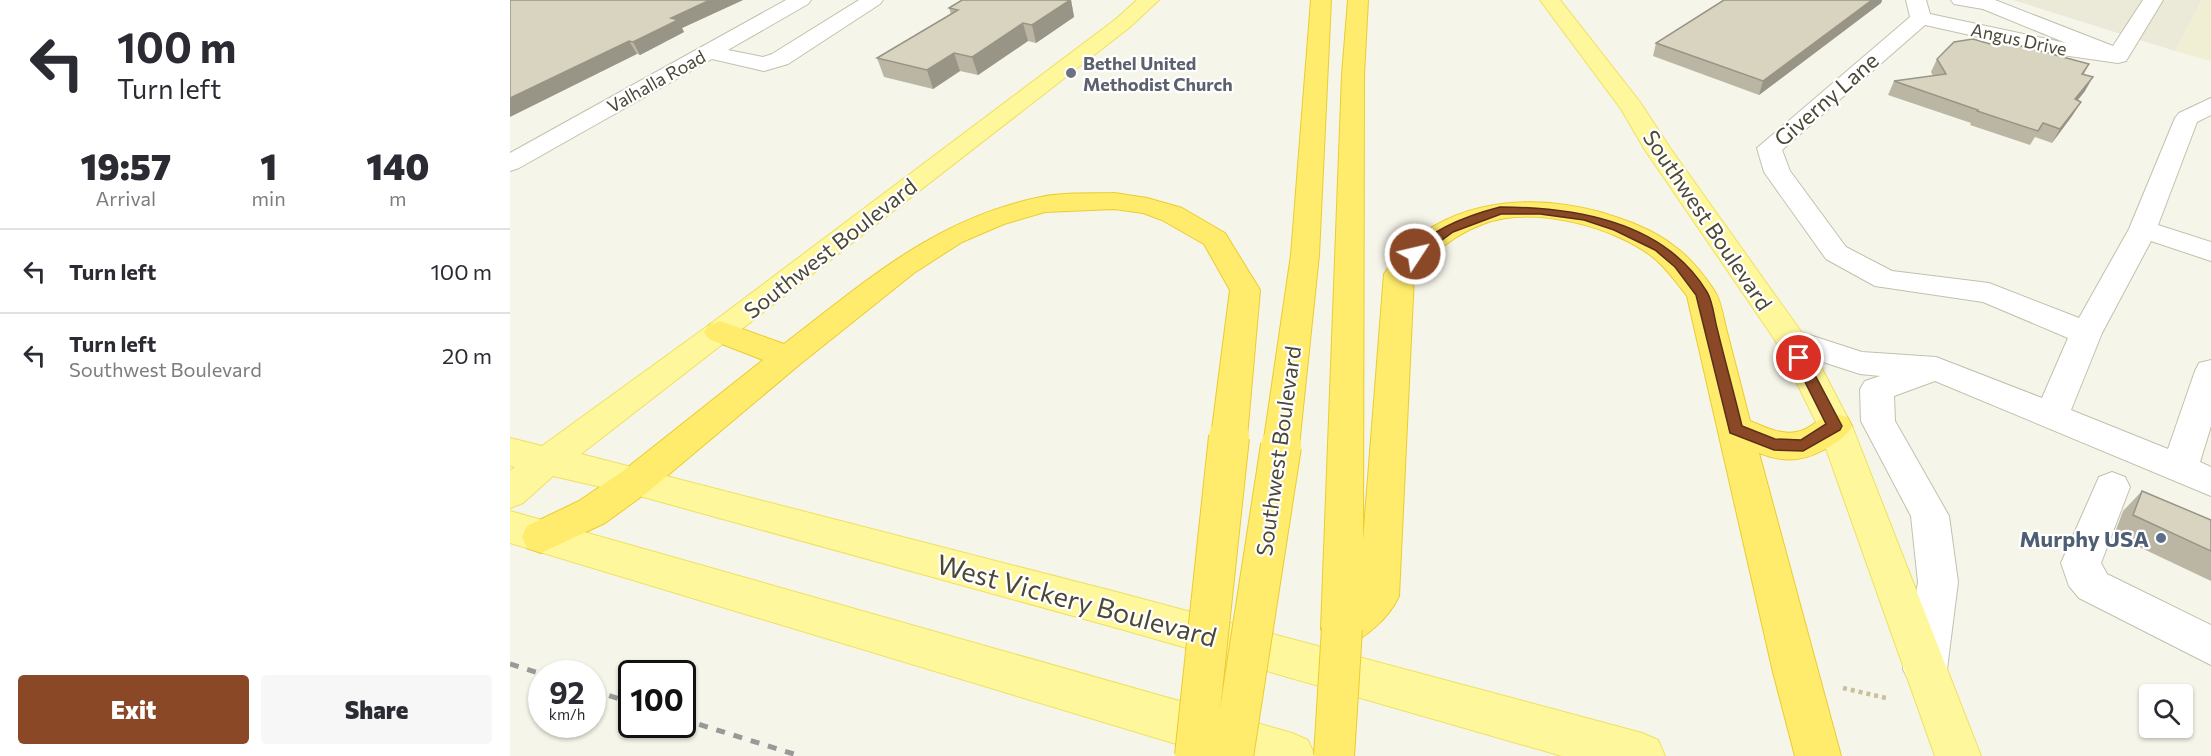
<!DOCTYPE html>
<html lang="en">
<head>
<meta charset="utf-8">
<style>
	:root { --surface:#fff; --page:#f7f7f7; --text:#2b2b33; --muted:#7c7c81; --line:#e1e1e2; --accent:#8a4827 }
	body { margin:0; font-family:Commissioner,sans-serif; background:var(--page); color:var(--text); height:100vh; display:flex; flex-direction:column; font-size:22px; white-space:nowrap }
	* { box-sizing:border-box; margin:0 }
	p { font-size:20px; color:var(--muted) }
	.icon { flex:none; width:33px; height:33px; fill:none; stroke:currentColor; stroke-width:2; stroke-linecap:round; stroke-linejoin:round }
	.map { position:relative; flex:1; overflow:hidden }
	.details { display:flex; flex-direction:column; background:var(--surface); width:510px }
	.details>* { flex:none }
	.top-card { background:#fff; color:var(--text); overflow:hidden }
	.buttons { position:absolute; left:1629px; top:684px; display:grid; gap:12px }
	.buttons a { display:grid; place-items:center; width:54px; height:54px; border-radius:6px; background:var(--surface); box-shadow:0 2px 4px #0004; font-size:30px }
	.speed { position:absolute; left:18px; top:660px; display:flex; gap:12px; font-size:30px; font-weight:700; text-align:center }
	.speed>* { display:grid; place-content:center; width:78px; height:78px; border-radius:50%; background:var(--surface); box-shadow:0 2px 4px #0004; line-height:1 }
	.speed small { font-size:15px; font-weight:400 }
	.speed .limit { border:3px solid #111; border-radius:9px; background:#fff; color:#111 }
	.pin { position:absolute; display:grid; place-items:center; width:51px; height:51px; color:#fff; margin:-26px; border:3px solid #fff; border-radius:50%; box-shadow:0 2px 6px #0007 }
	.me { position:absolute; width:66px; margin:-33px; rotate:55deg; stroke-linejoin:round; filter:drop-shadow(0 0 4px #0008) }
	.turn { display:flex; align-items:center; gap:21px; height:126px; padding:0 18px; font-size:27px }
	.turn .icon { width:78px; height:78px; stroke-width:2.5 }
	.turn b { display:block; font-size:42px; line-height:51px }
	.eta { display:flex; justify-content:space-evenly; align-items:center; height:102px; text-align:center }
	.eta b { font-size:36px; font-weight:800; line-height:42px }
	.button { display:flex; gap:12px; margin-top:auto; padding:12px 18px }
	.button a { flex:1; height:69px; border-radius:6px; background:var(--accent); color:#fff; font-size:24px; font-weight:800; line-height:69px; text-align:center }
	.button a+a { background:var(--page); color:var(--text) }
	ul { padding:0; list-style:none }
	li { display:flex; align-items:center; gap:18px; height:84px; padding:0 18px; border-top:2px solid var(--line) }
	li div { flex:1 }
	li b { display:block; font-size:22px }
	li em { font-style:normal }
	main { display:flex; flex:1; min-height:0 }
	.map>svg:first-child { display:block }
	.residential { fill:#ebe9d8 }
	.education { fill:#f0eed3 }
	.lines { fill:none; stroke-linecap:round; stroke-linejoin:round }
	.minor-casing { stroke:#c3c0ac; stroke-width:2 }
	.major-casing { stroke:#eee161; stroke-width:2 }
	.highway-casing { stroke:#ebcc30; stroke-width:2 }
	.path { stroke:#c6c09c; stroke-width:4.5; stroke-dasharray:4 4; stroke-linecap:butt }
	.minor { fill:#fff; fill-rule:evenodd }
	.major { fill:#fff79b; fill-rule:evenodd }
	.highway { fill:#ffec6d; fill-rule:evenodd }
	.rail { stroke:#999; stroke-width:5; stroke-dasharray:9 9; stroke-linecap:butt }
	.highway-bridge-casing { stroke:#ebcc30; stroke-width:42; stroke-linecap:butt }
	.highway-bridge { stroke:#ffec6d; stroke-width:40 }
	.wall { fill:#bbb6a4 }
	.shaded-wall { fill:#989486 }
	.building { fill:#d9d4bf; stroke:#989486; stroke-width:1.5 }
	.route { fill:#8a4827; stroke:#5a2f19; stroke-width:1.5 }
	.worship-dot { fill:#6b7280; stroke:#fff; stroke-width:2 }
	.service-dot { fill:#5c6f8a; stroke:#fff; stroke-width:2 }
	.labels { text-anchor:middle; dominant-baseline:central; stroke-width:4.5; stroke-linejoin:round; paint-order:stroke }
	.far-street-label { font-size:18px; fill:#4b4837; stroke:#fff }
	.far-worship-label { font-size:18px; font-weight:bold; fill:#5b616d; stroke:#fff; text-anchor:start }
	.street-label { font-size:22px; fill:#4b4837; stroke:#fff }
	.service-label { font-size:22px; font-weight:bold; fill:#4e5e75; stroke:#fff; text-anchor:end }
	.near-street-label { font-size:27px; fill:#4b4837; stroke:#fff }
</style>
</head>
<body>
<main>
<section class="details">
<div class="top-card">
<div class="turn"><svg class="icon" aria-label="left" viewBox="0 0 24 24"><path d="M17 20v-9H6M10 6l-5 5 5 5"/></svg><div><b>100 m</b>Turn left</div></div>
</div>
<div class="eta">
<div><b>19:57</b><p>Arrival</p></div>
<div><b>1</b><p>min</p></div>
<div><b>140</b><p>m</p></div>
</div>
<ul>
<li><svg class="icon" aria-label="left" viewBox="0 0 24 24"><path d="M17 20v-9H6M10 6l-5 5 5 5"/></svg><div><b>Turn left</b></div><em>100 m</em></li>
<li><svg class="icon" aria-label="left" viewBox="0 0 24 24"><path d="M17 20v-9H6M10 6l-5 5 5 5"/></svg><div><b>Turn left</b><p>Southwest Boulevard</p></div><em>20 m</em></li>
</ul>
<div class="button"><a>Exit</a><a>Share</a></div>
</section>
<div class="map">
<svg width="1701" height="756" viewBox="0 0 1701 756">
	<rect width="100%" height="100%" fill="#f6f5ea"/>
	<path class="residential" d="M 1503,0 L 1692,0 L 1665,51 Z"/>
	<path class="education" d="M 1692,0 L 1701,0 L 1701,61 L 1665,51 Z"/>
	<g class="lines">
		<g class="minor-casing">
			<g id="minor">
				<path d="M 276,0 L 301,0 L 298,4 L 218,50 L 253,57 L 262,54 L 349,0 L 373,0 L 370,4 L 278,64 L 254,71 L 202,59 L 9,168 L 0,171 L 0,153 Z"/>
				<path d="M 1396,0 L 1416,0 L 1420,14 L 1556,43 L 1473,9 L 1444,4 L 1441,0 L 1485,0 L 1603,46 L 1633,0 L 1653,0 L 1616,61 L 1608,63 L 1545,54 L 1415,25 L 1272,150 L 1280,171 L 1336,247 L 1382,271 L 1479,283 L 1569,318 L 1619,229 L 1665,118 L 1669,113 L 1701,98 L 1701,115 L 1687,122 L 1648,225 L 1701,242 L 1701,261 L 1641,241 L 1592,333 L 1561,410 L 1658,449 L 1685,371 L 1689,363 L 1701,360 L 1701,426 L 1690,462 L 1701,467 L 1701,496 L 1425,381 L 1384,396 L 1385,421 L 1439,516 L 1448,582 L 1437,669 L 1430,683 L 1415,689 L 1400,683 L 1393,669 L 1408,582 L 1401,516 L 1351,421 L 1350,389 L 1355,381 L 1370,376 L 1350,374 L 1270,348 L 1265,340 L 1270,332 L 1281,329 L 1352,352 L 1426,357 L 1532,398 L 1558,338 L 1473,302 L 1365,286 L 1316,259 L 1254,172 L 1247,148 L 1400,17 Z"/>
				<path d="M 1602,472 L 1615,477 L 1620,487 L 1591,563 L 1597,574 L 1701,625 L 1701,665 L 1569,598 L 1559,586 L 1551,563 L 1589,477 Z"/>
			</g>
		</g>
		<g class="major-casing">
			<g id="major">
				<path d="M 627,0 L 649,0 L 620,27 L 71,454 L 614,594 L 1132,733 L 1148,740 L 1155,756 L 1052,756 L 614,630 L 126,495 L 43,476 L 13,503 L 0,508 L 0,471 L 5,467 L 0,466 L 0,438 L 32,446 L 199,325 L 606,19 Z"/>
				<path d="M 1030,0 L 1050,0 L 1130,102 L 1160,148 L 1297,340 L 1342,426 L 1471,756 L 1425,756 L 1308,426 L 1267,343 L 1135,150 L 1111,109 Z"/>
				<path d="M 0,511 L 782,733 L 798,740 L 805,756 L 706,756 L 0,543 Z"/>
			</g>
		</g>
		<g class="highway-casing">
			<g id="highway">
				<path d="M 801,0 L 821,0 L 809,255 L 789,446 L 784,455 L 771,459 L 758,455 L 753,446 L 781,255 Z"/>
				<path d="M 838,0 L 858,0 L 854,75 L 853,541 L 874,274 C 922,201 1012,191 1090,212 C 1116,220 1143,229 1164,246 C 1180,257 1193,274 1204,290 C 1211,300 1213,316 1216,328 C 1224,359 1232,390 1240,421 C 1255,427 1270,435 1286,432 C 1307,429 1310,408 1337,417 L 1342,426 C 1337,436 1331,439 1322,445 C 1297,461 1277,464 1249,453 L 1331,756 L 1285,756 L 1263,672 L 1177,296 C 1167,283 1157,269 1144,258 C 1104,226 1023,205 973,224 C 946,234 922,253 904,275 L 889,596 C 879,618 855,639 832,648 L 817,642 L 811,629 L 832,75 Z"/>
				<path d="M 604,193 L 637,198 L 672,208 L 715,233 L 750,290 L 737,437 L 731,446 L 719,450 L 707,446 L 701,437 L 720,290 L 694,244 L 652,220 L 633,213 L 604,209 L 535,212 L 494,224 L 452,242 L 404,273 L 289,365 L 139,491 L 95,523 L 31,553 L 17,548 L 12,537 L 17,526 L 69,501 L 113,471 L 253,360 L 199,339 L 194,332 L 199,325 L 210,321 L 274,344 C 356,281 426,218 531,197 C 554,192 580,194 604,193 Z"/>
			</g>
		</g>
		<path class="path" d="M 1333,688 L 1376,698"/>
		<use href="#minor" class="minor"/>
		<use href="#major" class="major"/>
		<use href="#highway" class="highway"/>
		<g class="rail">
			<path d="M 0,664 L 32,674"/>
			<path d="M 82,690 L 122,703"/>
			<path d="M 172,719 L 290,756"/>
		</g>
		<g class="highway-bridge-casing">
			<g id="highway-bridge">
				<path d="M 685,756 L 719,437"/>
				<path d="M 723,756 L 771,446"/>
				<path d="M 824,756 L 832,629"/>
			</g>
		</g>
		<use href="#highway-bridge" class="highway-bridge"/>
	</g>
	<g class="wall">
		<path d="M 0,0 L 233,0 L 172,28 L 174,32 L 130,55 Z"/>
		<path d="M 452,0 L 561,0 L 564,17 L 526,43 L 518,41 L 468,75 L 450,71 L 423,89 L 374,77 L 367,58 L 441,14 L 439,8 Z"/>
		<path d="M 1214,0 L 1372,0 L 1371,3 L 1249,95 L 1143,56 L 1146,43 Z"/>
		<path d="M 1480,44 L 1579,64 L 1574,74 L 1575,91 L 1568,100 L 1571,102 L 1562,116 L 1542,143 L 1525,137 L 1520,145 L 1460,125 L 1461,123 L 1378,95 L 1384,81 L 1423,76 L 1421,72 L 1427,59 Z"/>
		<path d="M 1632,491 L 1701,520 L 1701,581 L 1604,535 L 1613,511 Z"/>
	</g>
	<g class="shaded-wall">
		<path d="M 200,0 L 233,0 L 172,28 L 174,32 L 130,55 L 123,42 L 161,18 Z"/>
		<path d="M 560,0 L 561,0 L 564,17 L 526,43 L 522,25 Z"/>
		<path d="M 1362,0 L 1372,0 L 1371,3 L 1249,95 L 1253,81 Z"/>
		<path d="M 513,23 L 518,41 L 468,75 L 462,57 Z"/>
		<path d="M 119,41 L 127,54 L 0,117 L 0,98 Z"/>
		<path d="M 444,53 L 450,71 L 423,89 L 417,70 Z"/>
		<path d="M 1583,77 L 1575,91 L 1557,113 L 1565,99 Z"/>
		<path d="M 1571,102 L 1562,116 L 1542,143 L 1550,129 Z"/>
	</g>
	<g class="building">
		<path d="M 0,0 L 200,0 L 161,18 L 168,20 L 123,42 L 119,41 L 0,98 Z"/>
		<path d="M 452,0 L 560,0 L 522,25 L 513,23 L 462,57 L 444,53 L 417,70 L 367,58 L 448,10 L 439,8 Z"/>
		<path d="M 1214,0 L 1362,0 L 1253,81 L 1146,43 Z"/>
		<path d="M 1463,39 L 1480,44 L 1485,39 L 1579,64 L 1572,74 L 1583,77 L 1565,99 L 1571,102 L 1550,129 L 1533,123 L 1528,131 L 1467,111 L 1468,110 L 1384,81 L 1436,74 L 1427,59 L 1444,42 Z"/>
		<path d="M 1632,491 L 1701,520 L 1701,551 L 1623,515 Z"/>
	</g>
	<path class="route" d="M 990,207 C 1066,207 1155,222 1197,292 C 1203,302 1204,317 1207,328 C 1215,361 1224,393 1232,426 L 1265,439 L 1291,440 L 1316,424 L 1283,358 L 1289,353 L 1296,358 L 1332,426 L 1330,430 L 1293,451 L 1264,450 L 1220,433 L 1186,295 L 1165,267 L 1145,250 L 1104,230 L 1074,220 L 1030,214 L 991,214 L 943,232 L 909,257 L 905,258 L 899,254 C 921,229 959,215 990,207 Z"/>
	<circle class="worship-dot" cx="561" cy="73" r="6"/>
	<circle class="service-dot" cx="1651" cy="538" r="6"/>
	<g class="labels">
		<g class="far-street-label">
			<text transform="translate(1509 39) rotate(12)">Angus Drive</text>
			<text transform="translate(146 81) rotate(-29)">Valhalla Road</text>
		</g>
		<g class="far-worship-label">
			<text x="573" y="63">Bethel United<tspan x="573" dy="21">Methodist Church</tspan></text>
		</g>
		<g class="street-label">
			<text transform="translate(1316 99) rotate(-41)">Giverny Lane</text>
			<text transform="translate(1198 220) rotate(56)">Southwest Boulevard</text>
			<text transform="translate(320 248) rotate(-38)">Southwest Boulevard</text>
			<text transform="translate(768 451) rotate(-82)">Southwest Boulevard</text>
		</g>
		<g class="service-label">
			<text x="1639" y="538">Murphy USA</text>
		</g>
		<g class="near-street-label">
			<text transform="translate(567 600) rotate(15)">West Vickery Boulevard</text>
		</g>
	</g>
</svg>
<div class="buttons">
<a><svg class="icon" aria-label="search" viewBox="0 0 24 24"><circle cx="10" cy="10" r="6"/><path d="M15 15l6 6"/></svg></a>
</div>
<div class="speed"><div>92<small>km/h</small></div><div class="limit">100</div></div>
<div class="pin" style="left:1289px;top:358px;background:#d93025"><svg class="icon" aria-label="arrive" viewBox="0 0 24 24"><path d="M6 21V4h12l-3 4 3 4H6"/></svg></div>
<svg class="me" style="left:905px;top:254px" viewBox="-20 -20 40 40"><circle r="17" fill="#8a4827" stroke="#fff" stroke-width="3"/><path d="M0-11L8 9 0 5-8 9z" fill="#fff"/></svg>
</div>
</main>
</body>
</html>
